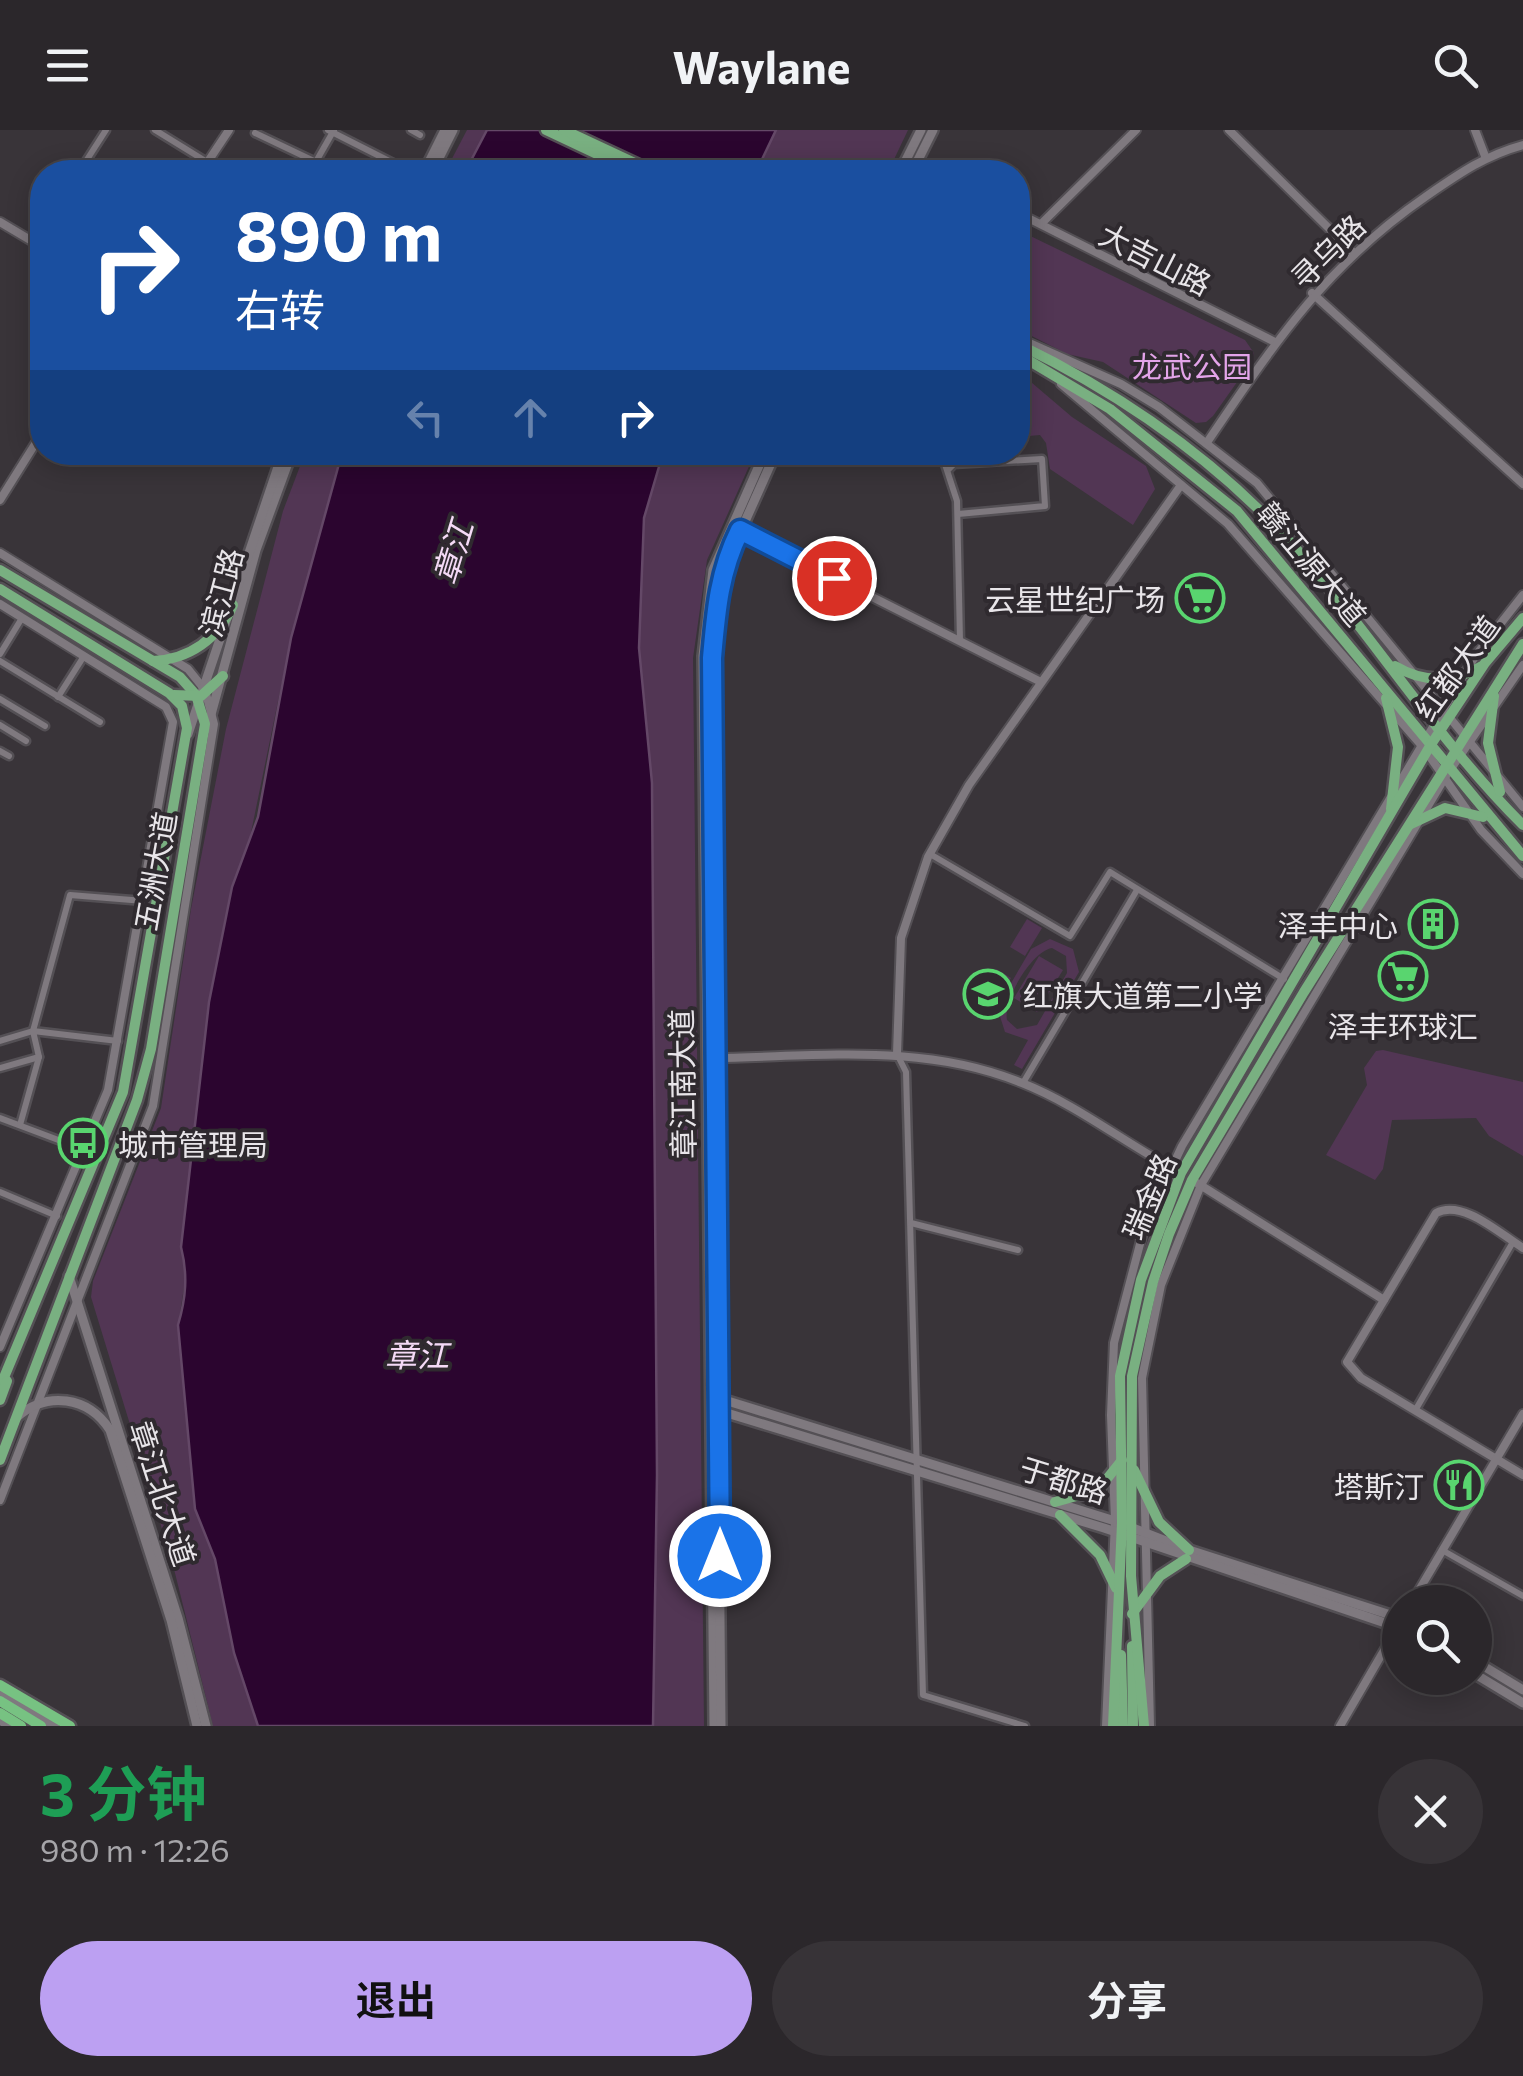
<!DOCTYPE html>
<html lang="zh">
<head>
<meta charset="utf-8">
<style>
	:root { --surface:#2b272b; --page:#373337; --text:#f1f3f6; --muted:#a6a5a9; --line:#474447; --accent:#bca0f2 }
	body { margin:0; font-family:Commissioner,"Noto Sans SC",sans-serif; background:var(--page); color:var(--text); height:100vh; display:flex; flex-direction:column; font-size:38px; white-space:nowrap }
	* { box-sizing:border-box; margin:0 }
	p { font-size:32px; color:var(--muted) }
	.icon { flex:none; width:55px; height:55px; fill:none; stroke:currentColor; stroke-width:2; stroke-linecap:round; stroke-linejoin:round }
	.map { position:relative; height:1596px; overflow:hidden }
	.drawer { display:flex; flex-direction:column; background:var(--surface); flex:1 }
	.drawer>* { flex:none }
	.banner { position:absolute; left:30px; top:30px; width:1000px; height:305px; border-radius:40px; box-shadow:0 5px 25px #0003,0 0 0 2px var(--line); background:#1a4fa0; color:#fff; overflow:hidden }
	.controls { position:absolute; left:1382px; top:1455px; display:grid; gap:20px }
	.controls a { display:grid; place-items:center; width:110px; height:110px; border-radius:50%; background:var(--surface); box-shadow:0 5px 25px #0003,0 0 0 2px var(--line); font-size:50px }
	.pin { position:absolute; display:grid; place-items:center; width:85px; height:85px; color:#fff; margin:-42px; border:5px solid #fff; border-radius:50%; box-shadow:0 2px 10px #0007 }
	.me { position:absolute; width:110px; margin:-55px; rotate:0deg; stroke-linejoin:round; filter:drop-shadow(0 0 8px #0008) }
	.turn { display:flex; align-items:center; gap:35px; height:210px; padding:0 40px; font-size:45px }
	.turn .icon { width:130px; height:130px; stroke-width:2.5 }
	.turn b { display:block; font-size:70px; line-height:85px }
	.lanes { display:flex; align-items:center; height:95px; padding:0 40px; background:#0003; justify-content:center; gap:50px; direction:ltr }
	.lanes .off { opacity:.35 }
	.round { display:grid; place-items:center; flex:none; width:105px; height:105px; border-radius:52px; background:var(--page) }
	.summary { display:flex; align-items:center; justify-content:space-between; height:170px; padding:0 40px }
	h1 { font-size:60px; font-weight:700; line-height:75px; color:#1e9e55 }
	.button { display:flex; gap:20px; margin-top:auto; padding:20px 40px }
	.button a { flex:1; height:115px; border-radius:60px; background:var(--accent); color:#111; font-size:40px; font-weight:700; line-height:115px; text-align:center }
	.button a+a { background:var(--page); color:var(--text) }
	header { display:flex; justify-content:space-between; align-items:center; height:130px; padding:0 40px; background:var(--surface); font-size:45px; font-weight:700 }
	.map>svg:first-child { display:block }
	.green { fill:#523654; fill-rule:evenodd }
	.water { fill:#2b052f; stroke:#644867; stroke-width:2.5 }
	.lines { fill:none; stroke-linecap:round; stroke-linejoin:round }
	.minor-casing { stroke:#545055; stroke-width:11 }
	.tertiary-casing { stroke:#545055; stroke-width:12 }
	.secondary-casing { stroke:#545055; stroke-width:14 }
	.primary-casing { stroke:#545055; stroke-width:15 }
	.trunk-casing { stroke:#545055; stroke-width:15 }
	.minor { stroke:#7f797f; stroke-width:6 }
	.tertiary { stroke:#7f797f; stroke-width:8 }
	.secondary { stroke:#7f797f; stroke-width:9 }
	.primary { stroke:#79b081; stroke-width:10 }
	.trunk { stroke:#77c282; stroke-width:10 }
	.route-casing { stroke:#114b97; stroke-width:25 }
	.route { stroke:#1a73e8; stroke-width:18 }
	.labels { text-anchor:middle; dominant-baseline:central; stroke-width:8; stroke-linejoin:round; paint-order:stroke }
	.street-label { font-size:30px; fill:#e8e5e9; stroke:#2f2a2f }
	.park-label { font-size:30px; fill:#e3a4e9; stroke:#2f2a2f }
	.poi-label { font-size:30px; fill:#e8e5e9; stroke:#2f2a2f; text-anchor:end }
	.water-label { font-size:32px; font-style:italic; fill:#f4daf6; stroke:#2f2a2f }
</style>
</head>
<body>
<header><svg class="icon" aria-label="menu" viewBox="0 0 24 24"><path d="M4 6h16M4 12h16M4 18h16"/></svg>Waylane<svg class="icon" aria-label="search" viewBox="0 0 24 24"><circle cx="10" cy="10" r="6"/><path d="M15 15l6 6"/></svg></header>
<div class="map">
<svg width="1523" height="1596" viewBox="0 0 1523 1596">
	<rect width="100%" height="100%" fill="#393439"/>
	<g class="green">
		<path d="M 467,0 L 487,0 L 465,42 L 445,42 Z"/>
		<path d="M 776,0 L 908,0 L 888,42 L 756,42 Z"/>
		<path d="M 1018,100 L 1245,210 L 1254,223 L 1252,231 L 1213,286 L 1206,292 L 1196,293 L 1103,232 L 1067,224 L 1018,199 Z"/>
		<path d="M 1018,241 L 1072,287 L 1146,336 L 1155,359 L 1133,395 L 1050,339 L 1046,313 L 1040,305 L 1018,307 Z"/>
		<path d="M 305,323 L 342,323 L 291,508 L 248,717 L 191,1032 L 181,1117 L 187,1138 L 178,1196 L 195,1379 L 215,1429 L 234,1523 L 258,1596 L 213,1596 L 173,1435 L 91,1167 L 93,1151 L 161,978 L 191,779 L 226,599 L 283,381 Z"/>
		<path d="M 663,323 L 755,323 L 707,430 L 693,528 L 704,1596 L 653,1596 L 657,1345 L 652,653 L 639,518 L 644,388 Z"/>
		<path d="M 1027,789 L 1042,798 L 1025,826 L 1010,817 Z"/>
		<path d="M 1050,809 L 1073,819 L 1079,842 L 1022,939 L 1014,935 L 1028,910 L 1005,902 L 997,877 L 1031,819 ZM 1052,818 L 1066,826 L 1067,843 L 1037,895 L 1017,899 L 1007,890 C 1003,870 1031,822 1052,818 Z"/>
		<path d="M 1039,826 L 1063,840 L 1037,882 L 1014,868 Z"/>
		<path d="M 996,839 L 1011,848 L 994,876 L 979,867 Z"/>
		<path d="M 1383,920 L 1523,952 L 1523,1026 L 1489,1006 L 1476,988 L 1392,990 L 1383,1039 L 1375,1050 L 1326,1025 L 1367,955 L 1364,938 L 1376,921 Z"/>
	</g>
	<g class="water">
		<path d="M 487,0 L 776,0 L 756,42 L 465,42 Z"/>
		<path d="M 342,323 L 663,323 L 644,388 L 639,518 L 652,653 L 657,1345 L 653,1596 L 258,1596 L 234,1523 L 215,1429 L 195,1379 L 178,1195 C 186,1168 188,1145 181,1117 L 209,872 L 232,757 L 258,687 L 291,508 Z"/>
	</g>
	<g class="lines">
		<g class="minor-casing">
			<g id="minor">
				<path d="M 155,0 L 207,32"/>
				<path d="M 328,0 L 399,36"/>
				<path d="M 411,0 L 420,5"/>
				<path d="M 255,3 L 337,42"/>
				<path d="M 242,35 L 258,42"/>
				<path d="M 79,42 L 106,0"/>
				<path d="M 310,42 L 334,0"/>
				<path d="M 34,112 L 42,99"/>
				<path d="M 941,322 L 957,371 L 960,511"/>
				<path d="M 949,339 L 954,334 L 1042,329 L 1045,376 L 958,384"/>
				<path d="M 0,524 L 22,488"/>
				<path d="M 0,531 L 100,592"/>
				<path d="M 58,567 L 84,526"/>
				<path d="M 0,569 L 45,596"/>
				<path d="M 0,595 L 26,611"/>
				<path d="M 0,621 L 9,626"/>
				<path d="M 930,724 L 1070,806 L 1110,742 L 1284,849"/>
				<path d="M 0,911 L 33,901 L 118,911"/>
				<path d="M 898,926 L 906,942 L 923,1565 L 1025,1596"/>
				<path d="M 0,938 L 39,927"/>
				<path d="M 1023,953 L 1137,760"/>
				<path d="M 0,988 L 85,1020"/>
				<path d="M 20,995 L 39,927 L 33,901 L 70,765 L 144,771"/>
				<path d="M 0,1062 L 57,1086"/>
				<path d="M 911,1093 L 1018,1120"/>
				<path d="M 1416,1279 L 1513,1112"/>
				<path d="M 1442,1420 L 1523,1466"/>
			</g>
		</g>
		<g class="tertiary-casing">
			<g id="tertiary">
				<path d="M 1229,0 L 1353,122"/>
				<path d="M 1475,0 L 1485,26"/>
				<path d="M 916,34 L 933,42"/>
				<path d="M 201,42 L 229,0"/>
				<path d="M 1018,83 L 1275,212"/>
				<path d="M 0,92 L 42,117"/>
				<path d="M 1041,94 L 1136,0"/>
				<path d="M 1312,163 L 1523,354"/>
				<path d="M 1018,208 L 1121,254 L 1159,277 L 1257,353 L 1523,677"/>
				<path d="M 1061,254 L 1228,394 L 1423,617 L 1481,700 L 1523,744"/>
				<path d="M 1208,311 C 1276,211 1326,135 1428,65 C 1460,43 1486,25 1523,15"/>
				<path d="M 0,370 L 42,303"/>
				<path d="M 739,400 L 1041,552"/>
				<path d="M 0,423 L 188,539 L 205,560 L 214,594 L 153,976 L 0,1370"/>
				<path d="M 0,474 L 166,577 L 173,592 L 108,960 L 0,1217"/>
				<path d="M 897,924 L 901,808 L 928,727 L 969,655 L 1181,355"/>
				<path d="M 713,928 C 817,927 923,912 1022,953 C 1078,975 1127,1015 1181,1043"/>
				<path d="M 1197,1053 L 1384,1170"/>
				<path d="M 1523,1118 C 1500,1104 1463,1069 1436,1083 L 1347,1232 L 1361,1248 L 1523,1345"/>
				<path d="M 1412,1472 L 1523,1284"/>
				<path d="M 1106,1596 L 1115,1391 L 1111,1285 L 1114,1213 L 1145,1095 L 1182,1016 L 1476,525 L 1523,465"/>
				<path d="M 1150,1596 L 1142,1248 L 1161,1155 L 1201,1055 L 1446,646 L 1523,535"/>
				<path d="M 1340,1596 L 1400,1493"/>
			</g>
		</g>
		<g class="secondary-casing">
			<g id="secondary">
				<path d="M 424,42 L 445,0"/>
				<path d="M 432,42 L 453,0"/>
				<path d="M 900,42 L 921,0"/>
				<path d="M 912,42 L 933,0"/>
				<path d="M 207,599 L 256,420 L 292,322"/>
				<path d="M 188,604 L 283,322"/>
				<path d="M 69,1146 L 178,1488 L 206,1596"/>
				<path d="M 718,1268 L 1115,1391 L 1189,1420 L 1400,1488"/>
				<path d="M 717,1280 L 1104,1398 L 1400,1498"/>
				<path d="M 17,1287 C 47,1261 88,1266 110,1300 L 171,1490 L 197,1596"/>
				<path d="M 1475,1531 L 1523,1560"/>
				<path d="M 1475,1544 L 1523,1573"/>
				<path d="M 0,1564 L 55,1596"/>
				<path d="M 0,1590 L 10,1596"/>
				<path d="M 714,1596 L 703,526 L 713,440 L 765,322"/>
				<path d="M 721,1596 L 711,528 L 722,443 L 776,322"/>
			</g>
		</g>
		<g class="primary-casing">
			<g id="primary">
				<path d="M 546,0 L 635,42"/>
				<path d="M 564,0 L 654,42"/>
				<path d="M 1018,214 C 1127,267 1227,337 1307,431 C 1378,515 1445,618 1523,695"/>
				<path d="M 1018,224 L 1110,279 L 1237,381 L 1523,726"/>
				<path d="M 0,440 L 180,547 L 196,565 L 205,594 L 151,919 L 137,970 L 0,1330"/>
				<path d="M 0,459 L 169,563 L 182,576 L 187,598 L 123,962 L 0,1257"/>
				<path d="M 153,531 C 190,529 218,509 233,475"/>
				<path d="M 1395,536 C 1423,553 1454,553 1482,536"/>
				<path d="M 174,565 L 201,566 L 223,546"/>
				<path d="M 1494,566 L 1488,613 L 1500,662"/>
				<path d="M 1386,568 L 1398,617 L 1391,679"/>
				<path d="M 1411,694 L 1445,678 L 1483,687"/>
				<path d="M 0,1270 L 7,1251"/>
				<path d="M 1134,1340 L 1159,1392 L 1189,1420"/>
				<path d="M 1055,1372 L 1098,1360 L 1122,1330"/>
				<path d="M 1060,1385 L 1100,1425 L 1116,1458"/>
				<path d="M 1132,1484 L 1160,1446 L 1186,1429"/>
				<path d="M 1132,1516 L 1133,1596"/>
				<path d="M 1121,1525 L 1123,1596"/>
				<path d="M 1113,1596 L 1122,1393 L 1120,1246 L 1141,1150 L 1181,1043 L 1430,616 L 1485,533 L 1523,488"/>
				<path d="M 1144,1596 L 1131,1446 L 1132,1246 L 1153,1152 L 1169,1104 L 1192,1050 L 1304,862 L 1523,514"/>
			</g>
		</g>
		<g class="trunk-casing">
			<g id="trunk">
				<path d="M 0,1555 L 70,1596"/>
				<path d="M 0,1571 L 41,1596"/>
				<path d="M 0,1583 L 21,1596"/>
			</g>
		</g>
		<use href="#minor" class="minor"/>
		<use href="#tertiary" class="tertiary"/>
		<use href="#secondary" class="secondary"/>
		<use href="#primary" class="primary"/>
		<use href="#trunk" class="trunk"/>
	</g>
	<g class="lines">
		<g class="route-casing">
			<path id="route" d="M 720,1426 L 712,528 C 716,482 719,442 740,400 L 834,448"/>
		</g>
		<use href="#route" class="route"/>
	</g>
	<defs>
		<g id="supermarket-ring" transform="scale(2.5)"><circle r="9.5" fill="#2f2a2f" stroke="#59d56f" stroke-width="1.5"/><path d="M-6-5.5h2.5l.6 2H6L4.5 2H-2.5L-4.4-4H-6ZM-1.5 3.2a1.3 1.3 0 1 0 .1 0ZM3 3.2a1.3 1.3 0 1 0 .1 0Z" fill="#59d56f"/></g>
		<g id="building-ring" transform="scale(2.5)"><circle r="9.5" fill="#2f2a2f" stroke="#59d56f" stroke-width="1.5"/><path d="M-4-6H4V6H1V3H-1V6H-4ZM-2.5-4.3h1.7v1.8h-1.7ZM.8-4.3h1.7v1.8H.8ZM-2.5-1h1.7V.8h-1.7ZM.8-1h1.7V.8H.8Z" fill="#59d56f"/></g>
		<g id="school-ring" transform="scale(2.5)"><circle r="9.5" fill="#2f2a2f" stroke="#59d56f" stroke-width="1.5"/><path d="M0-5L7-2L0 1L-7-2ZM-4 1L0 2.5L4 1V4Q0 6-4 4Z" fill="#59d56f"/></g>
		<g id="bus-ring" transform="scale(2.5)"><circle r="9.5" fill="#2f2a2f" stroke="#59d56f" stroke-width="1.5"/><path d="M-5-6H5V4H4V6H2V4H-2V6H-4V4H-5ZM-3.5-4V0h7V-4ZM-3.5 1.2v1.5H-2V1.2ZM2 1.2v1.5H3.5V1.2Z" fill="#59d56f"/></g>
		<g id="restaurant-ring" transform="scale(2.5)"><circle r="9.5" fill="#2f2a2f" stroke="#59d56f" stroke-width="1.5"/><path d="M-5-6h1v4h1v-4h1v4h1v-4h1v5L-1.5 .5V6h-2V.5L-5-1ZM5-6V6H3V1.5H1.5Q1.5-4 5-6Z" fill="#59d56f"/></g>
	</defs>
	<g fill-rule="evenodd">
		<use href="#supermarket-ring" x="1200" y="468"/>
		<use href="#building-ring" x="1433" y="794"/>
		<use href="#supermarket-ring" x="1403" y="846"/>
		<use href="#school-ring" x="988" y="864"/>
		<use href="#bus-ring" x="83" y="1013"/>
		<use href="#restaurant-ring" x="1459" y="1355"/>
	</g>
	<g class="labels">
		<g class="street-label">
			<text transform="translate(1327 121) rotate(-45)">寻乌路</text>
			<text transform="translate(1156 128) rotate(27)">大吉山路</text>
			<text transform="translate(1313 433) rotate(50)">赣江源大道</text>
			<text transform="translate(220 462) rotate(-75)">滨江路</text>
			<text transform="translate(1456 537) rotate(-54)">红都大道</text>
			<text transform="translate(154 741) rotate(-80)">五洲大道</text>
			<text transform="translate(681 954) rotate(-91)">章江南大道</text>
			<text transform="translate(1148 1066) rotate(-67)">瑞金路</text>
			<text transform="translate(1064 1349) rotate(17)">于都路</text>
			<text transform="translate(164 1363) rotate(72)">章江北大道</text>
		</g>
		<g class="park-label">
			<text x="1192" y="235">龙武公园</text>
		</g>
		<g class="poi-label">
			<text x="1165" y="468">云星世纪广场</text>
			<text x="1398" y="794">泽丰中心</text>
			<text x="1023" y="864" text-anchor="start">红旗大道第二小学</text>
			<text x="1403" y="895" text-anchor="middle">泽丰环球汇</text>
			<text x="118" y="1013" text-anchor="start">城市管理局</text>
			<text x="1424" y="1355">塔斯汀</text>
		</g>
		<g class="water-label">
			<text transform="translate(452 422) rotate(-73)">章江</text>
			<text x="417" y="1224">章江</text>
		</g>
	</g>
</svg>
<div class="controls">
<a><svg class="icon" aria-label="search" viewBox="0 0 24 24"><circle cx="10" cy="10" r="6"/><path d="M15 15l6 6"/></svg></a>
</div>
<div class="pin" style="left:834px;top:448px;background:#d93025"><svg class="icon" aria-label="arrive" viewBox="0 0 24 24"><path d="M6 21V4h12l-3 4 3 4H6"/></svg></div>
<svg class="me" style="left:720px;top:1426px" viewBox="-20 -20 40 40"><circle r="17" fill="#1a73e8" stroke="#fff" stroke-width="3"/><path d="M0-11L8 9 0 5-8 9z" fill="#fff"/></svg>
<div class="banner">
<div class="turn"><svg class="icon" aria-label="right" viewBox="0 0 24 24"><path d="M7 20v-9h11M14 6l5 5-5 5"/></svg><div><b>890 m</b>右转</div></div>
<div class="lanes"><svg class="icon off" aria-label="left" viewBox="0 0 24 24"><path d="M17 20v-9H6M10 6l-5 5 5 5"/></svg><svg class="icon off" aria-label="ahead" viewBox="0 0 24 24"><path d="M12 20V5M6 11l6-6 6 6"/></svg><svg class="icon" aria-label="right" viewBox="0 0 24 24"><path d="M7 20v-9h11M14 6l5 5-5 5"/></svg></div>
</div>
</div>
<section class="drawer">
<div class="summary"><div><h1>3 分钟</h1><p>980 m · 12:26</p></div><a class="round"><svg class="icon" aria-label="close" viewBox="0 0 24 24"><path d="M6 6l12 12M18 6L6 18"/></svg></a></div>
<div class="button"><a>退出</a><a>分享</a></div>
</section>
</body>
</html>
